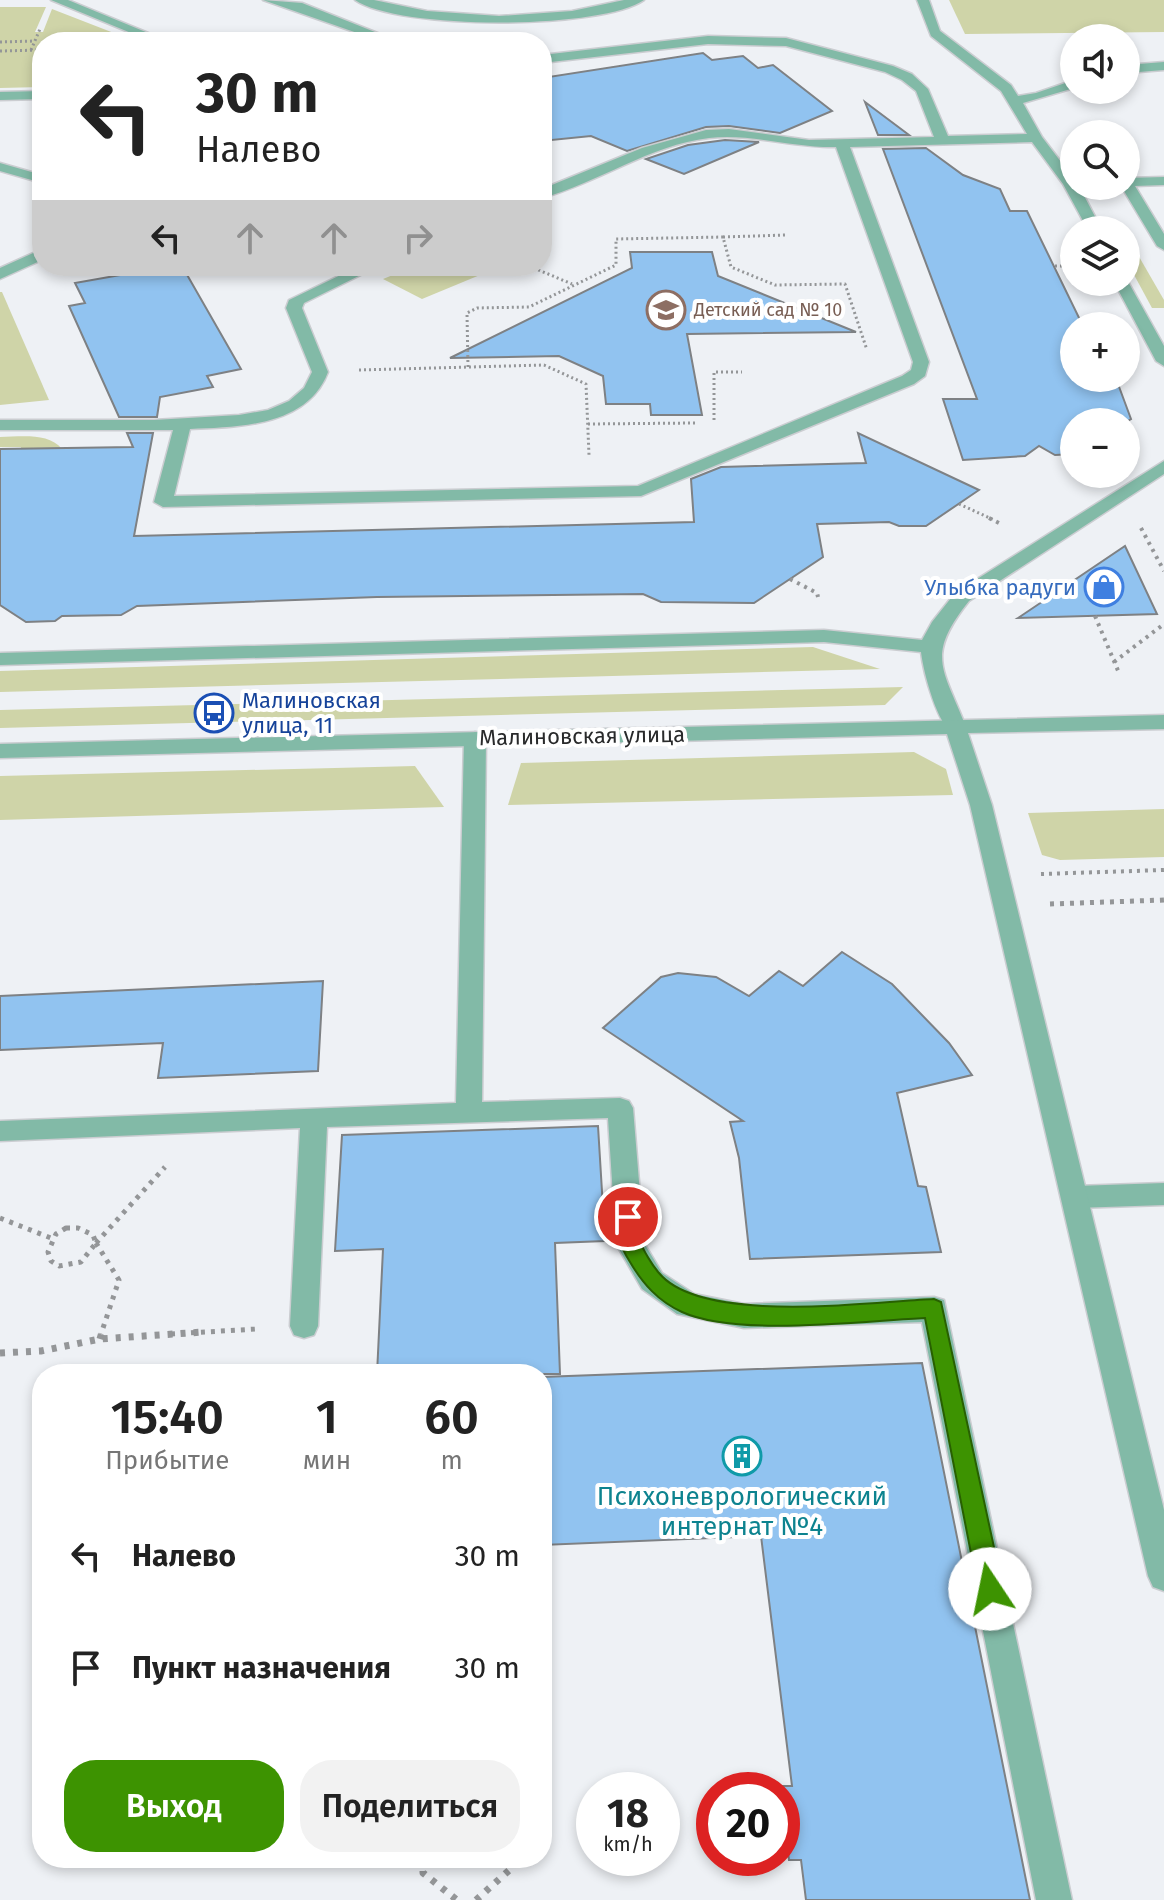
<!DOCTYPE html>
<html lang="ru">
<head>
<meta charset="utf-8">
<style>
	:root { --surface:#fff; --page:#f2f2f2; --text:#222; --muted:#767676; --accent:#3d9301 }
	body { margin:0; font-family:"Fira Sans",sans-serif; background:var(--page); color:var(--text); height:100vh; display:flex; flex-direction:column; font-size:30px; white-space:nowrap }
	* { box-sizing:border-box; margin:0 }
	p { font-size:26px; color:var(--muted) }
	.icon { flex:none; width:44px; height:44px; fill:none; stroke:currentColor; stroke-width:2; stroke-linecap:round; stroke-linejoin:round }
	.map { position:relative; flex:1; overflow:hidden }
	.drawer { position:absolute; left:32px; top:1364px; width:520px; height:504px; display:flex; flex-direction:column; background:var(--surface); border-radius:32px; box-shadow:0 4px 12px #0003 }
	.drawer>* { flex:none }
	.top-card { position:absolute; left:32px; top:32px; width:520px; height:244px; border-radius:32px; box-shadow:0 4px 12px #0003; background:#fff; color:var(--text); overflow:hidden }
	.buttons { position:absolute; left:1060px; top:24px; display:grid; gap:16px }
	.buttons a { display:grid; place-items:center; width:80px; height:80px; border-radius:50%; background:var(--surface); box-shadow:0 4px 12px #0003; font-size:40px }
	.speed { position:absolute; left:576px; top:1772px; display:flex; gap:16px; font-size:40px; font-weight:700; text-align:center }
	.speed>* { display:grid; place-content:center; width:104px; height:104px; border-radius:50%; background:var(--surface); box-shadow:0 4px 12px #0003; line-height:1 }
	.speed small { font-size:20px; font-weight:400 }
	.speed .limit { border:12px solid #d22; background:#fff; color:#111 }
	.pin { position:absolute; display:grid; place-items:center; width:68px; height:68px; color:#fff; margin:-34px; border:4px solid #fff; border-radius:50%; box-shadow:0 2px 8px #0007 }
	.me { position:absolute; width:88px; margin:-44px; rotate:349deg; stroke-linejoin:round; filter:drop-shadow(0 0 6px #0008) }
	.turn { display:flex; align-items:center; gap:28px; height:168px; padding:0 32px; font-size:36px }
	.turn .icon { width:104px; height:104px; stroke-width:2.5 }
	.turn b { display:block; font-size:56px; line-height:68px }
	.lanes { display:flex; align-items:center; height:76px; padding:0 32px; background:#0003; justify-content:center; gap:40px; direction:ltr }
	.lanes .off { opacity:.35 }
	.eta { display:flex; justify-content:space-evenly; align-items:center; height:136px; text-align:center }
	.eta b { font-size:48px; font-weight:600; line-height:56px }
	.primary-button { display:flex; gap:16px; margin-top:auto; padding:16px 32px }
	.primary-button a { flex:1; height:92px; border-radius:32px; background:var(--accent); color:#fff; font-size:32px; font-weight:600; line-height:92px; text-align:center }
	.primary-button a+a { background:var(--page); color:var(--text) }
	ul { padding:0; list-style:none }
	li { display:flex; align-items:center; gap:24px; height:112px; padding:0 32px }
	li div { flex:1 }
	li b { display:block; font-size:30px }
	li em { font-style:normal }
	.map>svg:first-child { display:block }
	.green { fill:#cfd4a8 }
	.building { fill:#91c3f0; stroke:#7e8184; stroke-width:2 }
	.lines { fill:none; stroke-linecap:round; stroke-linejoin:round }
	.lane-casing { stroke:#cbcdd1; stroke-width:3 }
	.street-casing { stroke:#cbcdd1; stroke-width:3 }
	.path-far3 { stroke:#949698; stroke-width:3; stroke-dasharray:2 3; stroke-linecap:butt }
	.path-far2 { stroke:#949698; stroke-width:4; stroke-dasharray:3 5; stroke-linecap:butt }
	.path-far1 { stroke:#949698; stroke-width:5; stroke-dasharray:4 6; stroke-linecap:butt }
	.path { stroke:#949698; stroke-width:7; stroke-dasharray:5 8; stroke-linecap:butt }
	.lane { fill:#82baa7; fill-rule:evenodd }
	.street { fill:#82baa7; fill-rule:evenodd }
	.route { fill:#3d9301; stroke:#286001; stroke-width:2 }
	.labels { text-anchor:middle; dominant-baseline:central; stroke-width:8; stroke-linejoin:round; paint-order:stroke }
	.far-education-label { font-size:18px; fill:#785e54; stroke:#fff; text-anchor:start }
	.shop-label { font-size:22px; fill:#366cbe; stroke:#fff; text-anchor:end }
	.transit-label { font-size:22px; fill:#164399; stroke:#fff; text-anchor:start }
	.street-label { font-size:22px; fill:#292a2b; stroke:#fff }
	.near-culture-label { font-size:26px; fill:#0d838f; stroke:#fff }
</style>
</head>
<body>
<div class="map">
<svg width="1164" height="1900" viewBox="0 0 1164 1900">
	<rect width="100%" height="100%" fill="#eef1f5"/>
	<g class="green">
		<path d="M 949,0 L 1164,0 L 1164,32 L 965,34 Z"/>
		<path d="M 0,7 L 46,7 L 35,32 L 43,32 L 52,9 L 137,42 L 42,42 L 42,87 L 0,88 Z"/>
		<path d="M 1126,248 L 1134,248 L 1164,300 L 1164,308 L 1152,308 L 1126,260 Z"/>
		<path d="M 415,266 L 484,266 L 492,270 L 422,299 L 383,279 Z"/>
		<path d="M 0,292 L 2,292 L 49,400 L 0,405 Z"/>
		<path d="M 0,437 C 20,437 48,432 62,449 L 20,452 L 21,447 L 0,447 Z"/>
		<path d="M 813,647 L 880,669 L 0,692 L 0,671 Z"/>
		<path d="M 903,687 L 885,705 L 0,728 L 0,710 Z"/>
		<path d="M 914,752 L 946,769 L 953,795 L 508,805 L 521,763 Z"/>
		<path d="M 415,766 L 444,807 L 0,820 L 0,776 Z"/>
		<path d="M 1164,809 L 1164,857 L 1060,860 L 1042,855 L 1028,813 Z"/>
	</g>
	<g class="building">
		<path d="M 703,53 L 712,60 L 743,56 L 758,68 L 773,65 L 832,111 L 780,133 L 729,126 L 706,127 L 627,151 L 591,136 L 542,141 L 542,78 Z"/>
		<path d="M 865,102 L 909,135 L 878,135 Z"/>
		<path d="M 725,140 L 759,142 L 684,174 L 646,159 L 688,145 Z"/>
		<path d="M 926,148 L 963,175 L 1000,189 L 1010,211 L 1027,211 L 1083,326 L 1074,326 L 1074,378 L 1106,378 L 1109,385 L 1118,384 L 1131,419 L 1126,422 L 1074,422 L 1074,454 L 1055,455 L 1039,446 L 1025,456 L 963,460 L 943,399 L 977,399 L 883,149 Z"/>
		<path d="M 630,252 L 712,252 L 718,276 L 856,332 L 687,334 L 702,415 L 651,415 L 650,404 L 606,404 L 603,376 L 559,356 L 450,358 L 632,268 Z"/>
		<path d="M 122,266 L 182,266 L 241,369 L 207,376 L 213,387 L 160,397 L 157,417 L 119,417 L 69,306 L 85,303 L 75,283 L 126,274 Z"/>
		<path d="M 127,433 L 153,433 L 134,536 L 694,522 L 691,479 L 721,467 L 866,463 L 858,433 L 979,490 L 926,526 L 899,526 L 889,522 L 817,524 L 823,557 L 754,603 L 661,602 L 643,594 L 377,597 L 137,606 L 121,615 L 62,616 L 55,621 L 26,622 L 0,605 L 0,449 L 133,447 Z"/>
		<path d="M 1125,546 L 1157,614 L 1018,618 Z"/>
		<path d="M 842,952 L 892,984 L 949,1043 L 972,1075 L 897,1093 L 918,1186 L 926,1187 L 941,1252 L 750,1259 L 739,1158 L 730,1122 L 743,1121 L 603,1028 L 661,977 L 678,973 L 716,977 L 749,996 L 779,971 L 803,986 Z"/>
		<path d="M 323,981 L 318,1071 L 158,1078 L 163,1043 L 0,1050 L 0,996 Z"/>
		<path d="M 598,1126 L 605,1241 L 555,1243 L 560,1374 L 377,1374 L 383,1249 L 335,1251 L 342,1135 Z"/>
		<path d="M 922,1363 L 1030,1900 L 806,1900 L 801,1860 L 789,1860 L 780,1786 L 792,1786 L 761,1536 L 542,1545 L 542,1377 Z"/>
	</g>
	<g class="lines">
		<g class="lane-casing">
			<g id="lane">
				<path d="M 51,0 L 68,0 L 170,42 L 153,42 Z"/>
				<path d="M 263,0 L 302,3 L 400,42 L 383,42 Z"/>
				<path d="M 355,0 L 374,0 L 427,11 L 499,16 L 572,11 L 624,0 L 644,0 C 601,30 398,30 355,0 Z"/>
				<path d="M 917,0 L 929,0 L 940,31 L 1011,85 L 1018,96 L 1036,93 L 1074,80 L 1074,88 L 1023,103 L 1042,137 L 1074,179 L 1074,186 L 1079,186 L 1102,230 L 1088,230 L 1063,184 L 1032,142 L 850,147 L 929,362 L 925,376 L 914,384 L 641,496 L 163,507 L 154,502 L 173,430 L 0,430 L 0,420 L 154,420 L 239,415 L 268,410 L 289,401 L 304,388 L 312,372 L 286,308 L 289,300 L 359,266 L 379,266 L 304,303 L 302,308 L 328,372 C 308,426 240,427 190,429 L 174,496 L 638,486 L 902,376 L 911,370 L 913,362 L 836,147 C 794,148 750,133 709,138 C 650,145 598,183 542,198 L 542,189 L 642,148 L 706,130 L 729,129 L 809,140 L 934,137 L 916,91 L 902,80 L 885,72 L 786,46 L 708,44 L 542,63 L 542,55 L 708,36 L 786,38 L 893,66 L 912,74 L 928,89 L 948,136 L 1027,134 L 1001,91 L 931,36 Z"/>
				<path d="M 1164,62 L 1164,70 L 1126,73 L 1126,65 Z"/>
				<path d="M 42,91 L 42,99 L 0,100 L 0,92 Z"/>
				<path d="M 0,163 L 42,175 L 42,183 L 0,171 Z"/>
				<path d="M 1164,177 L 1164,185 L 1135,186 L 1164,234 L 1164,250 L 1157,246 L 1121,186 L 1126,186 L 1126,178 Z"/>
				<path d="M 42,249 L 42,260 L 0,279 L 0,268 Z"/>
				<path d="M 1126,278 L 1164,346 L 1164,366 L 1156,361 L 1114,282 L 1126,282 Z"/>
				<path d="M 1164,461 L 1164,474 L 969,601 C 925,656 943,668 966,727 L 955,734 C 938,729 923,670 921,652 L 824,642 L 0,665 L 0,653 L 824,630 L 922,640 L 932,622 L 955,593 Z"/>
				<path d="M 475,732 L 486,739 L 482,1102 L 620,1098 L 629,1101 L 633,1108 L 644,1243 L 662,1273 L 694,1294 L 744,1304 L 934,1297 L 944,1300 L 1072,1900 L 1036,1900 L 922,1322 L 744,1328 L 677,1314 L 642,1289 L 616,1244 L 608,1118 L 327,1127 L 318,1326 L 314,1335 L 304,1338 L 294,1335 L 290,1326 L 300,1128 L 0,1141 L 0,1121 L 456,1103 L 464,739 Z"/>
				<path d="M 1164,1183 L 1164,1205 L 1076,1208 L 1066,1205 L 1062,1197 L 1066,1189 L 1076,1186 Z"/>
			</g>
		</g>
		<g class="street-casing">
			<path id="street" d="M 1164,715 L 1164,729 L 968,733 L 992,805 L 1164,1510 L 1164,1591 L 1153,1587 L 1148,1576 L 970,805 L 947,734 L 0,758 L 0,744 Z"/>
		</g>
		<g class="path-far3">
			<path d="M 0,42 L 35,41"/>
			<path d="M 31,50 L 40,29"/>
			<path d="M 0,51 L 42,50"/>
			<path d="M 723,237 L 786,235"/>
			<path d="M 529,266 L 572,284"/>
			<path d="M 1055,266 L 1074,266"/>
			<path d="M 1081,322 L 1096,322"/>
			<path d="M 468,367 L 467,313 L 477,308 L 529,307 L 616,265 L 616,239 L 723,237 L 731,267 L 775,285 L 845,284 L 867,350"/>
			<path d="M 359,370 L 544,365 L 586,384 L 589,455"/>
			<path d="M 714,420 L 714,372 L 742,372"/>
			<path d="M 588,424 L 695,423"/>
			<path d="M 959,504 L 994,520"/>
		</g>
		<g class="path-far2">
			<path d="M 989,518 L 1001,524"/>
			<path d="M 1141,528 L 1164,571"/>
			<path d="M 790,579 L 817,593 L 818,597"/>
			<path d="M 1095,616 L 1119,673"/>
			<path d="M 1114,662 L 1164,624"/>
			<path d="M 1041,874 L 1164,870"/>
		</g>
		<g class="path-far1">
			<path d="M 1050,904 L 1164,900"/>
			<path d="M 0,1218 L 51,1238"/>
			<path d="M 66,1228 L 78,1228 L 93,1235 L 96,1243 L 81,1262 L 59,1266 L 51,1261 L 48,1252 L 56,1234 Z"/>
			<path d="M 96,1243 L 119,1280 L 101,1334"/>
			<path d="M 96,1243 L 165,1167"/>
			<path d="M 171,1334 L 257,1329"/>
		</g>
		<g class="path">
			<path d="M 100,1339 L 102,1332"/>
			<path d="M 0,1353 L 41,1351 L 100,1339 L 203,1332"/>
			<path d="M 423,1858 L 423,1873 L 457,1900"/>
			<path d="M 476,1900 L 515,1865 L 515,1858"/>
		</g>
		<use href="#lane" class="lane"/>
		<use href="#street" class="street"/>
	</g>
	<path class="route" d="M 628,1208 L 636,1211 C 641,1221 638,1231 640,1241 C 643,1250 652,1265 659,1273 C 702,1325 869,1302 934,1299 L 941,1302 L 1003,1589 L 999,1597 L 990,1600 L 982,1597 L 978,1589 L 925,1318 C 862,1321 737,1337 682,1312 C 658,1301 643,1284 630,1262 C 621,1248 612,1227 621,1211 Z"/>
	<defs>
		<g id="school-ring" transform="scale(2)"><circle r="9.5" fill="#fff" stroke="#8d6e63" stroke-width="1.5"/><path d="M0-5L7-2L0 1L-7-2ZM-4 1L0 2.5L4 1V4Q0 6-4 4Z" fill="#8d6e63"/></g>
		<g id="shop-ring" transform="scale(2)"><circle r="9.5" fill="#fff" stroke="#3f7fe0" stroke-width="1.5"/><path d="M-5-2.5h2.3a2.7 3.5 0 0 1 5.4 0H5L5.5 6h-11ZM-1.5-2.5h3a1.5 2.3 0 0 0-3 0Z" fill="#3f7fe0"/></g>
		<g id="bus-ring" transform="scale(2)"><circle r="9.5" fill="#fff" stroke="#1a4fb4" stroke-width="1.5"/><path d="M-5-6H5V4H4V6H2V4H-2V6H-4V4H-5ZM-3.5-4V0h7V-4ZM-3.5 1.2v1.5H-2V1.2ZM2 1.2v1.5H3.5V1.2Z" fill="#1a4fb4"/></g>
		<g id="building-ring" transform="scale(2)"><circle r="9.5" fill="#fff" stroke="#0f9aa8" stroke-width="1.5"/><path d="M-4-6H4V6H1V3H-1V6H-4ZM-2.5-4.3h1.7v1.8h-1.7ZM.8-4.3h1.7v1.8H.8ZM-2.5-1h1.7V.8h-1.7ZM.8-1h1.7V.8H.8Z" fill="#0f9aa8"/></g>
	</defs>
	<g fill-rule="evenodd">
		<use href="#school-ring" x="666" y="310"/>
		<use href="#shop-ring" x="1104" y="587"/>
		<use href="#bus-ring" x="214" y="713"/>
		<use href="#building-ring" x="742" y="1456"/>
	</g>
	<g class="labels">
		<g class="far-education-label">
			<text x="694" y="310">Детский сад № 10</text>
		</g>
		<g class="shop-label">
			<text x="1076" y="587">Улыбка радуги</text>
		</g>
		<g class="transit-label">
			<text x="242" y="700">Малиновская<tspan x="242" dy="25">улица, 11</tspan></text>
		</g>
		<g class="street-label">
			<text transform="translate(582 736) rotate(-1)">Малиновская улица</text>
		</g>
		<g class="near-culture-label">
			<text x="742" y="1496">Психоневрологический<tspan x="742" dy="30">интернат №4</tspan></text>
		</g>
	</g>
</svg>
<div class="buttons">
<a><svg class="icon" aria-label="sound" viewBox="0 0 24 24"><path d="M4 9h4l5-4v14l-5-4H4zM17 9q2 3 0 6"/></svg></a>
<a><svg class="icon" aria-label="search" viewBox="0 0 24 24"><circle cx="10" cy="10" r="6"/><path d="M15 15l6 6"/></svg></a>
<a><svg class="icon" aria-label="layers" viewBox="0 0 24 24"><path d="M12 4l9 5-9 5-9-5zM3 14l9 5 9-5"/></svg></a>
<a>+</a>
<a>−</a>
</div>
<div class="speed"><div>18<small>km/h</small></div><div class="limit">20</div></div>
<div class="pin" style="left:628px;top:1217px;background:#d93025"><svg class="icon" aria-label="arrive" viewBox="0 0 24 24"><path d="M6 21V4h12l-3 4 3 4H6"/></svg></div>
<svg class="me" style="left:990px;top:1589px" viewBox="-20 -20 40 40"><circle r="19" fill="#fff"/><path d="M0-13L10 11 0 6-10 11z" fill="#3d9301"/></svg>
<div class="top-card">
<div class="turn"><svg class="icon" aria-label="left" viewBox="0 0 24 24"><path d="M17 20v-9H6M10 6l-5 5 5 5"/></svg><div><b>30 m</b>Налево</div></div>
<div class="lanes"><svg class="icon" aria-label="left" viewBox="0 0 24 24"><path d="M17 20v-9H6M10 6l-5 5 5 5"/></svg><svg class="icon off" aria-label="ahead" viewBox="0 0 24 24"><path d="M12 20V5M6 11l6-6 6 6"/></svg><svg class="icon off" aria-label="ahead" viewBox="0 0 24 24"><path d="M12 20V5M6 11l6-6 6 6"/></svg><svg class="icon off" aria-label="right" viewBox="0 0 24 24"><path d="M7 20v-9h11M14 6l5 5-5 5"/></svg></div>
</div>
<section class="drawer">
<div class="eta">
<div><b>15:40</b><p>Прибытие</p></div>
<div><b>1</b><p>мин</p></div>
<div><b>60</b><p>m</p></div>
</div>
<ul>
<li><svg class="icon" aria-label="left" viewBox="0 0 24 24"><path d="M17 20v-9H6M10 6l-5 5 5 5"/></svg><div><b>Налево</b></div><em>30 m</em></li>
<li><svg class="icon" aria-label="arrive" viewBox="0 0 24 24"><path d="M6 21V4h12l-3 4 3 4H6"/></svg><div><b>Пункт назначения</b></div><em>30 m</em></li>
</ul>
<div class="primary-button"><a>Выход</a><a>Поделиться</a></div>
</section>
</div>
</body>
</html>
